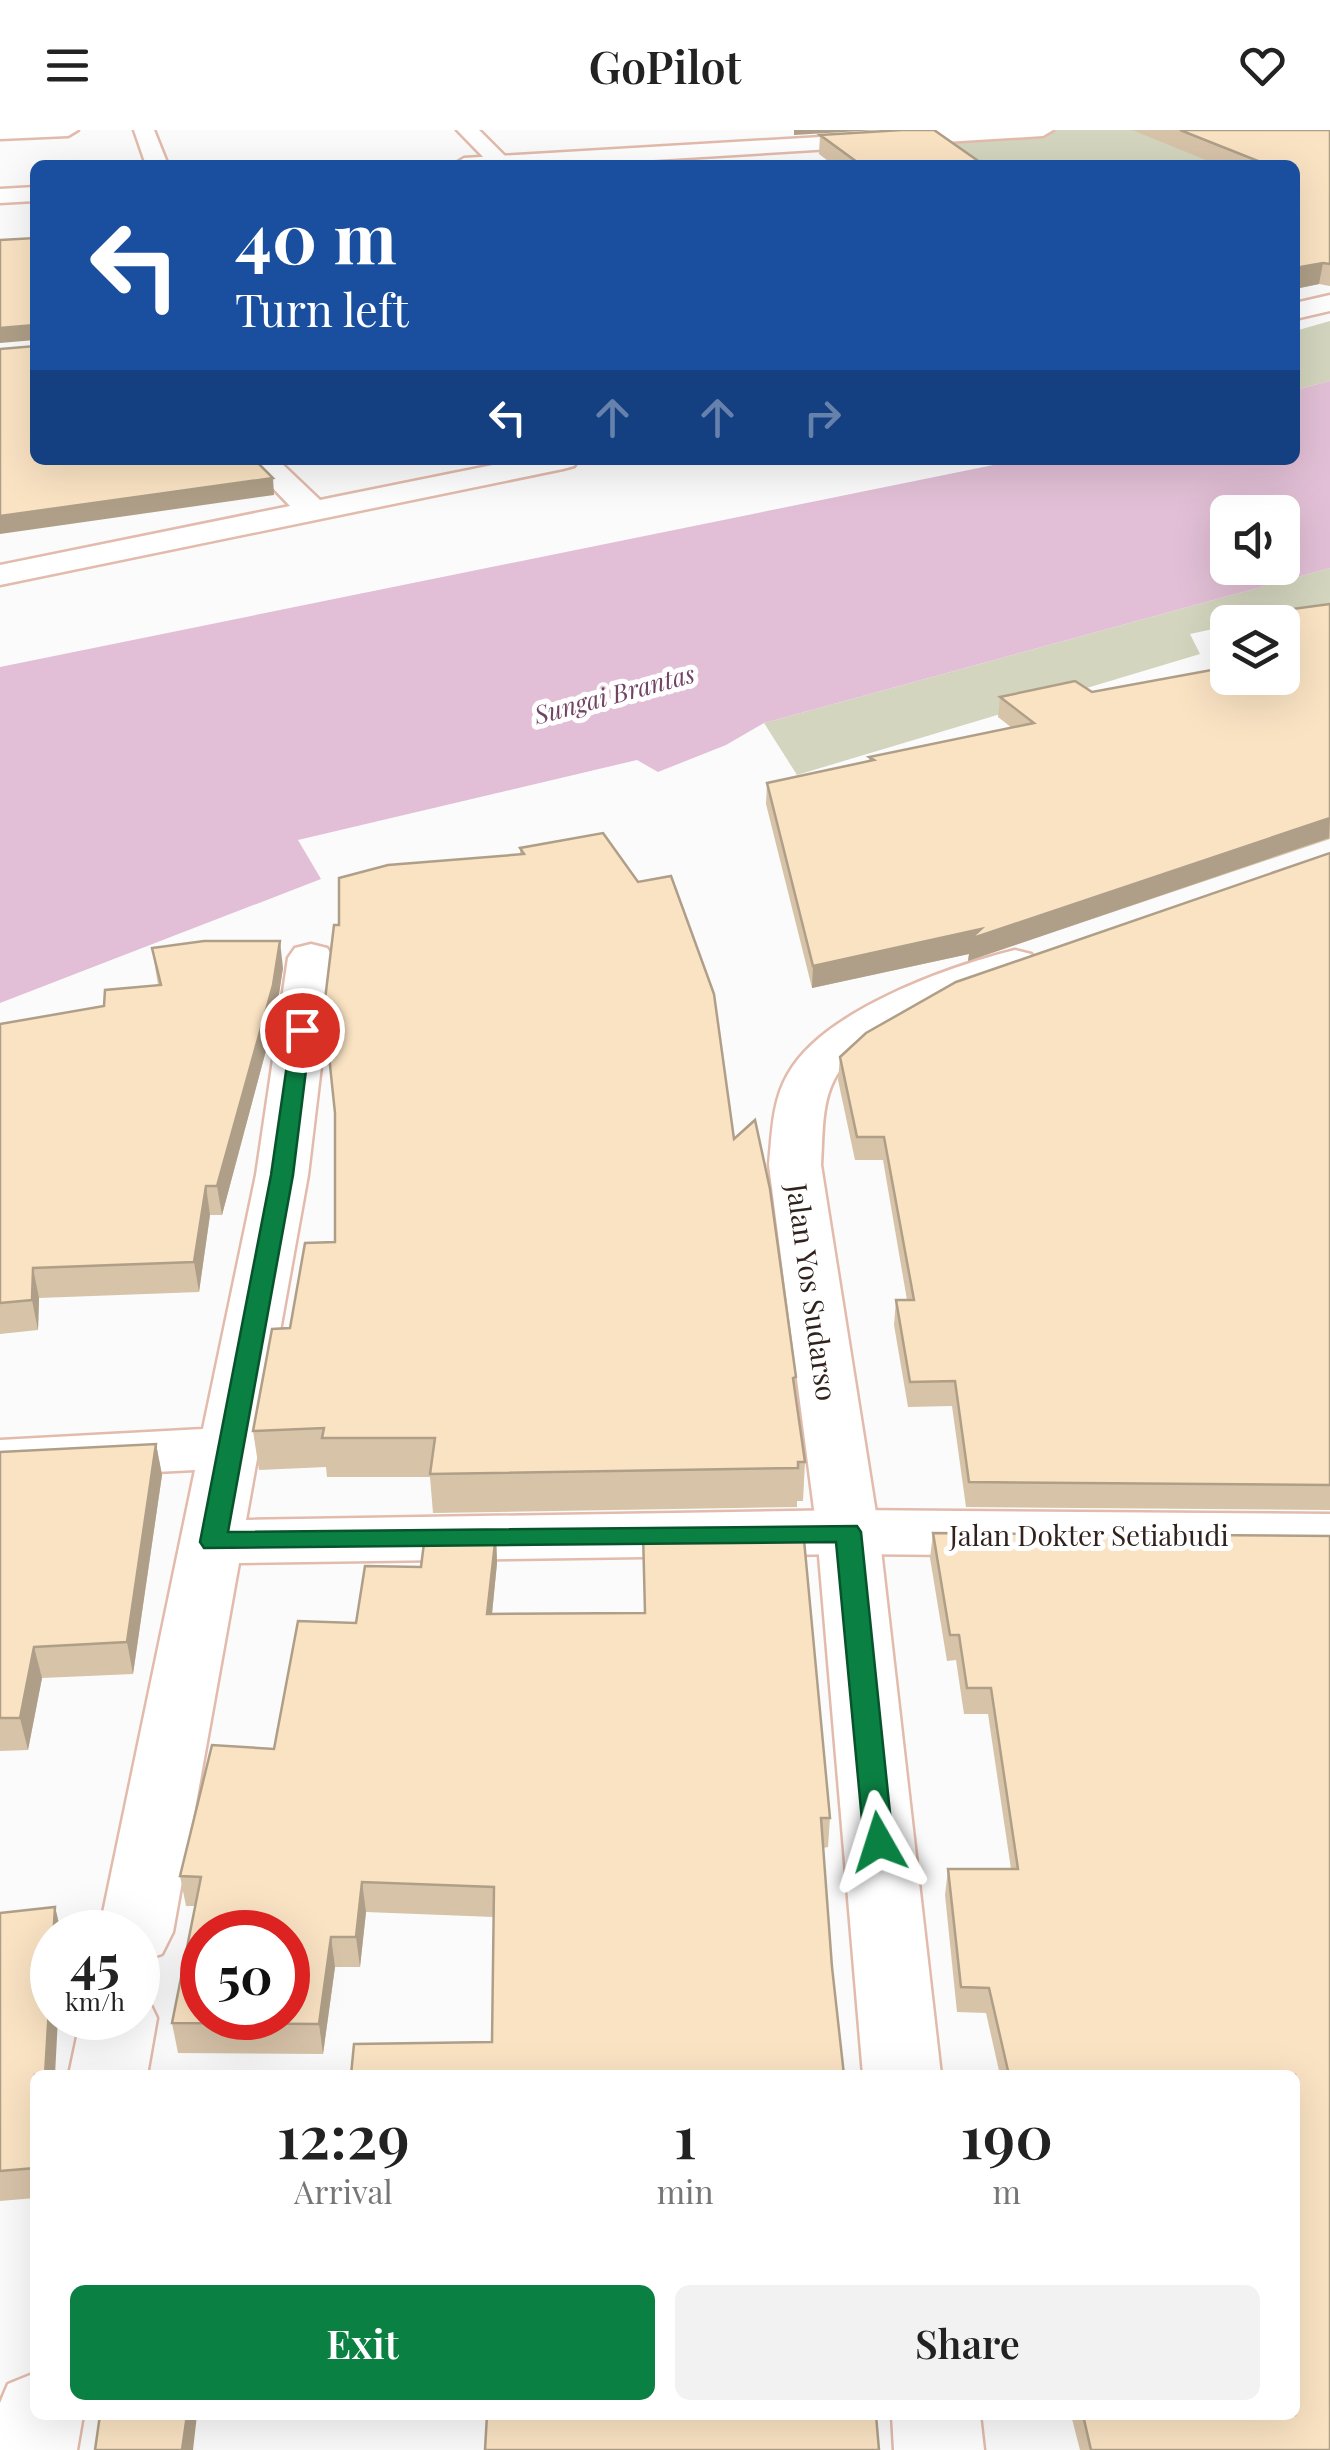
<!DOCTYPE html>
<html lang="en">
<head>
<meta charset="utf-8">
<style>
	:root { --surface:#fff; --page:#f2f2f2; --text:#222; --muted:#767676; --accent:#0b8043 }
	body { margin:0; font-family:"Playfair Display",serif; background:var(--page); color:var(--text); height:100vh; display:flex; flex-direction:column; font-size:38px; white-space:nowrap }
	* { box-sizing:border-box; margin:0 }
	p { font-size:32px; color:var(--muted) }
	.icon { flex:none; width:55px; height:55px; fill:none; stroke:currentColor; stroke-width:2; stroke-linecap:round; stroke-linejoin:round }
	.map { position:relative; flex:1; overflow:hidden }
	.drawer { position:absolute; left:30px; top:1940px; width:1270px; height:350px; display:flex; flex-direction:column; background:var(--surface); border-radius:15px; box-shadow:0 10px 40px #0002 }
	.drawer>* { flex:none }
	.banner { position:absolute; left:30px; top:30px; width:1270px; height:305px; border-radius:15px; box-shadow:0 10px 40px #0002; background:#1a4fa0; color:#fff; overflow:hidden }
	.buttons { position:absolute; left:1210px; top:365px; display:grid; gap:20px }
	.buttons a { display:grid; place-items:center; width:90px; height:90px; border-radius:15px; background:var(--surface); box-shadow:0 10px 40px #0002; font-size:50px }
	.speed { position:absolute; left:30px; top:1780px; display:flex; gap:20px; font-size:50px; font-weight:700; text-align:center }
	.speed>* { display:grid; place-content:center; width:130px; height:130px; border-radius:50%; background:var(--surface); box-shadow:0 10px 40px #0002; line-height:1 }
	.speed small { font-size:25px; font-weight:400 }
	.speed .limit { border:15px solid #d22; background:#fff; color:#111 }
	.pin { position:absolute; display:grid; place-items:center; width:85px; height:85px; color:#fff; margin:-42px; border:5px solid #fff; border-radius:50%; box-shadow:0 2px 10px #0007 }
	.me { position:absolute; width:110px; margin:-55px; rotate:354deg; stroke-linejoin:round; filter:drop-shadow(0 0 8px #0008) }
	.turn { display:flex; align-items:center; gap:35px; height:210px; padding:0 40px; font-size:45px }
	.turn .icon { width:130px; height:130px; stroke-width:2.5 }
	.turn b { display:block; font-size:70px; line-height:85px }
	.lanes { display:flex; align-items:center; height:95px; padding:0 40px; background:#0003; justify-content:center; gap:50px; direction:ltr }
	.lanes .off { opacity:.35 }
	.eta { display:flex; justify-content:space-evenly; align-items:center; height:170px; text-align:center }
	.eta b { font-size:60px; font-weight:600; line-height:70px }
	.action { display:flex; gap:20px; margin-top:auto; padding:20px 40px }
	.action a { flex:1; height:115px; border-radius:15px; background:var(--accent); color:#fff; font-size:40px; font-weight:600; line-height:115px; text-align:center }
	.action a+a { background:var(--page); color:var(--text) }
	header { display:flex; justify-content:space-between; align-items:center; height:130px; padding:0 40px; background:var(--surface); font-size:45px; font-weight:600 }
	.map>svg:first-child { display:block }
	.green { fill:#d4d5be }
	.water { fill:#e2bfd6; fill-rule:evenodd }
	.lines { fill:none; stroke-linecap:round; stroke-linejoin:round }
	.minor-casing { stroke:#e2bbac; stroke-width:5 }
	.major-casing { stroke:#e2bbac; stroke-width:5 }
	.minor { fill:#fff; fill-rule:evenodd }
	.major { fill:#fff; fill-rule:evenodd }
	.wall { fill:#d7c3a8 }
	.shaded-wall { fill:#af9f88 }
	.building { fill:#fae3c3; stroke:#af9f88; stroke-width:2.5; fill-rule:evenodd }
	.route { fill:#0b8043; stroke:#07532c; stroke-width:2.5 }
	.labels { text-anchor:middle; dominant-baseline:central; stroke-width:10; stroke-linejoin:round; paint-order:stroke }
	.far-water-label { font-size:25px; font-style:italic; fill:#714364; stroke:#fff }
	.street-label { font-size:28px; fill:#31221c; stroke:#fff }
</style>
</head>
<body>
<header><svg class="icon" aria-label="menu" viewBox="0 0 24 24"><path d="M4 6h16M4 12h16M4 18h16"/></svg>GoPilot<svg class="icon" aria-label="heart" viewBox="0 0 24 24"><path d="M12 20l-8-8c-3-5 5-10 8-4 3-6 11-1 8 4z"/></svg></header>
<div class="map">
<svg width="1330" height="2320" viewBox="0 0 1330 2320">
	<rect width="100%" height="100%" fill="#fbfbfb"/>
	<g class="green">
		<path d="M 1040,0 L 1221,0 L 1295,35 L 965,35 L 926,7 Z"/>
		<path d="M 1330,191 L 1330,251 L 1295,260 L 1295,201 Z"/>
		<path d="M 1330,438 L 1330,475 L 1228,492 L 1227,496 L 1190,504 L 1200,524 L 797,645 L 764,593 Z"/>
	</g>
	<path class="water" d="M 1330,251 L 1330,438 L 764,593 L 726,615 L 658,642 L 637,630 L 298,710 L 321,749 L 0,873 L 0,537 L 1018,330 L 1295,330 L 1295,260 ZM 1228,382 L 1282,382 L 1282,438 L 1228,438 Z"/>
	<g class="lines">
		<g class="minor-casing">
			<g id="minor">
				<path d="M 0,0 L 78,0 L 68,6 L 0,9 Z"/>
				<path d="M 134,0 L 154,0 L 168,35 L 146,35 Z"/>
				<path d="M 457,0 L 479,0 L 514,35 L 491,35 Z"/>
				<path d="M 1330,165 L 1330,181 L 1295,189 L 1295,173 Z"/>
				<path d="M 246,330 L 278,330 L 320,370 L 518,330 L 578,330 L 574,336 L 563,339 L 0,455 L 0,435 L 290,376 Z"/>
				<path d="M 311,814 L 327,818 L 334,828 L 308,1045 L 246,1390 L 848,1380 L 1330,1384 L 1330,1428 L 848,1424 L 239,1433 L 173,1802 L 162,1824 L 138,1832 L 138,1802 L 99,1802 L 195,1340 L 0,1350 L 0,1310 L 203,1299 L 256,1045 L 288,828 L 295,818 Z"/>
				<path d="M 138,1862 L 146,1865 L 157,1888 L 147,1945 L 69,1945 L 81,1888 L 138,1888 Z"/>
				<path d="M 35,2243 L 35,2285 L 83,2285 L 77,2320 L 0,2320 L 0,2273 L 8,2254 Z"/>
			</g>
		</g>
		<g class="major-casing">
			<g id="major">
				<path d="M 939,0 L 1053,0 L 1043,6 L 571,35 L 453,35 L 464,28 Z"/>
				<path d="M 35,57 L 35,71 L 0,73 L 0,59 Z"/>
				<path d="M 1015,820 L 1031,824 L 1038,834 L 1031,844 C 983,860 856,904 834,950 C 821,975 823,1008 821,1035 L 879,1402 L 941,1945 L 863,1945 L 817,1402 L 769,1035 C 772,1005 772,971 788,944 C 823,881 947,837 1015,820 Z"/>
				<path d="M 892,2285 L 980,2285 L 984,2320 L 894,2320 Z"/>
			</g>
		</g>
		<use href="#minor" class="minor"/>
		<use href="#major" class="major"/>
	</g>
	<g class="wall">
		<path d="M 1132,0 L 1330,0 L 1330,156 L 1319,154 L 1295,159 L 1295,35 L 1218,35 Z"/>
		<path d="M 820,5 L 984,35 L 832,34 L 819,24 Z"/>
		<path d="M 1330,474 L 1330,709 L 968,831 L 969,824 L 812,858 L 766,674 L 767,653 L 869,631 L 869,627 L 1012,598 L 998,587 L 1000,567 L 1092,562 L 1282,548 L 1282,492 L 1228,492 L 1228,523 L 1224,521 L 1227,492 L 1241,490 L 1241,486 Z"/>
		<path d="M 520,718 L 734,1009 L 796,1247 L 795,1265 L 805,1332 L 803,1371 L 797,1371 L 797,1377 L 433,1383 L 430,1347 L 327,1347 L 326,1337 L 259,1340 L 253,1301 L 290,1198 L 335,1112 L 520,724 Z"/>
		<path d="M 1330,723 L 1330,1380 L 966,1377 L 952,1276 L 908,1277 L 894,1195 L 896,1170 L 907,1170 L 883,1030 L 855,1030 L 838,950 L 840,927 Z"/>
		<path d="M 152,818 L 283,838 L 276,883 L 222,1085 L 210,1085 L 199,1162 L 39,1168 L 38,1200 L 0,1204 L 0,894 L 104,876 L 158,855 Z"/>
		<path d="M 156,1314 L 162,1345 L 133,1544 L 42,1548 L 28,1620 L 0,1621 L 0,1322 Z"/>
		<path d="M 933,1403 L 1330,1406 L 1330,2320 L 1080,2320 L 1071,2285 L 1295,2285 L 1295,1945 L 1000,1945 L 986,1883 L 957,1882 L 945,1765 L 948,1739 L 1011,1739 L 988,1584 L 964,1584 L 956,1530 L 947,1531 L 930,1428 Z"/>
		<path d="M 496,1404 L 497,1433 L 492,1484 L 830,1688 L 828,1717 L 823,1718 L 492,1912 L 494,1787 L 366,1782 L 360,1837 L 335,1837 L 323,1924 L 178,1923 L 172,1893 L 195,1776 L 186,1776 L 180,1746 L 274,1619 L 356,1493 L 421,1437 Z"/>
		<path d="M 55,1777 L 61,1802 L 52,1802 L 35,1945 L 35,2068 L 0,2071 L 0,1783 Z"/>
	</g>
	<g class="shaded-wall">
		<path d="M 794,0 L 877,0 L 794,5 Z"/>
		<path d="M 1323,133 L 1319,154 L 1295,159 L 1295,138 Z"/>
		<path d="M 35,195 L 35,210 L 0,213 L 0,198 Z"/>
		<path d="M 273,348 L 274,365 L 0,404 L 0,386 Z"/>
		<path d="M 1330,688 L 1329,708 L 968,831 L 969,824 L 812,858 L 813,836 Z"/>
		<path d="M 280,811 L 283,838 L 276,883 L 222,1085 L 217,1056 Z"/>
		<path d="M 206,1056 L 210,1085 L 199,1162 L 194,1132 Z"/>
		<path d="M 33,1138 L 39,1168 L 38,1200 L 32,1170 Z"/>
		<path d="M 156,1314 L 162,1345 L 133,1544 L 127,1512 Z"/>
		<path d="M 496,1404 L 497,1433 L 489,1514 L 487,1484 Z"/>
		<path d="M 34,1517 L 42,1548 L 28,1620 L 20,1588 Z"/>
		<path d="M 362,1752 L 366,1782 L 360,1837 L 356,1807 Z"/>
		<path d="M 55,1777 L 61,1802 L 53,1802 Z"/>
		<path d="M 331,1807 L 335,1837 L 323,1924 L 319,1894 Z"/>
		<path d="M 52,1814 L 52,1888 L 58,1888 L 55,1945 L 45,1945 Z"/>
		<path d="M 187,2285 L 197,2285 L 193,2320 L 182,2320 Z"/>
	</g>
	<g class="building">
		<path d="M 902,0 L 934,0 L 984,35 L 809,35 L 857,32 L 820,5 Z"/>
		<path d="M 1180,0 L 1330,0 L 1330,134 L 1323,133 L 1295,138 L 1295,35 L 1268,35 Z"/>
		<path d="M 35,108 L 35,195 L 0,198 L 0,110 Z"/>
		<path d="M 35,216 L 35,330 L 255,330 L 273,348 L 0,386 L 0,219 Z"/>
		<path d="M 1330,474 L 1330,688 L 970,809 L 981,799 L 813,836 L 767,653 L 874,630 L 869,627 L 1034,593 L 1000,567 L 1075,551 L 1092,562 L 1228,537 L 1228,548 L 1282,548 L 1282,492 L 1227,492 L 1246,489 L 1241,486 Z"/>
		<path d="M 603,703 L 638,752 L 671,746 L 714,864 L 734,1009 L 755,990 L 770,1059 L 796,1247 L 793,1248 L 805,1332 L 798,1332 L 798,1338 L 430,1344 L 435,1308 L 322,1308 L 324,1298 L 253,1301 L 272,1199 L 290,1198 L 305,1113 L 335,1112 L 335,983 L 324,878 L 334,795 L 339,795 L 339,748 L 388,735 L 524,724 L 520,718 Z"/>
		<path d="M 1330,723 L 1330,1355 L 969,1352 L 955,1251 L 910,1252 L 896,1170 L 914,1170 L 884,1007 L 857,1007 L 840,927 L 866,903 L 956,852 Z"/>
		<path d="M 204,811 L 280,811 L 273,855 L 217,1056 L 206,1056 L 194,1132 L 33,1138 L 32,1170 L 0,1173 L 0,894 L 104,876 L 105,860 L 161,855 L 152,818 Z"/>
		<path d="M 156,1314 L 127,1512 L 34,1517 L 20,1588 L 0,1588 L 0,1322 Z"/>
		<path d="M 803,1399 L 830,1688 L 821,1688 L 832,1837 L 844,1945 L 351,1945 L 354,1914 L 492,1912 L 494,1757 L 362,1752 L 356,1807 L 331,1807 L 319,1894 L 172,1893 L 201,1747 L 180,1746 L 212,1615 L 274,1619 L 298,1491 L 356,1493 L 365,1436 L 421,1437 L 425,1405 L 496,1404 L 487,1484 L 645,1483 L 643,1402 ZM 202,1802 L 288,1802 L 288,1888 L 202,1888 Z"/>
		<path d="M 933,1403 L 1330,1406 L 1330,2320 L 1091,2320 L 1083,2285 L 1295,2285 L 1295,1945 L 1009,1945 L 989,1858 L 961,1857 L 948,1739 L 1018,1739 L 991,1558 L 967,1558 L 959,1505 L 950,1505 Z"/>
		<path d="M 55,1777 L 45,1945 L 35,1945 L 35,2038 L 0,2041 L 0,1783 Z"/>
		<path d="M 100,2285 L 187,2285 L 182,2320 L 95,2320 Z"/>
		<path d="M 487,2285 L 876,2285 L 879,2320 L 485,2320 Z"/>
	</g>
	<path class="route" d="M 302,895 L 311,900 L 293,1045 L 228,1402 L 857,1396 L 861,1402 L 893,1712 L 889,1721 L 879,1724 L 868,1721 L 864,1712 L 836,1412 L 204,1418 L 200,1412 L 271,1045 L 292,900 Z"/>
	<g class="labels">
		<g class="far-water-label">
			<text transform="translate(614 563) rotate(-15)">Sungai Brantas</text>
		</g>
		<g class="street-label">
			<text transform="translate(813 1162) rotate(82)">Jalan Yos Sudarso</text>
			<text x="1089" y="1404">Jalan Dokter Setiabudi</text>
		</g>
	</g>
</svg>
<div class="buttons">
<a><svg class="icon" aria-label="sound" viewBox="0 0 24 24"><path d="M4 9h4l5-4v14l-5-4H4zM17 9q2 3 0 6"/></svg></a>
<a><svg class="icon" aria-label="layers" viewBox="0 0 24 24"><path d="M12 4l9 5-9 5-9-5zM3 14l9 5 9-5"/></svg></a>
</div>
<div class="speed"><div>45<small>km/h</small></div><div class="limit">50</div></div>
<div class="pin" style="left:302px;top:900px;background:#d93025"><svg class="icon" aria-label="arrive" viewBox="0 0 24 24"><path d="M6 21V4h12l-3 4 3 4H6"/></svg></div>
<svg class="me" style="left:879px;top:1712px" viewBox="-20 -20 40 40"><path d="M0-17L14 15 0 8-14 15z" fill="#0b8043" stroke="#fff" stroke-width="4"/></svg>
<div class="banner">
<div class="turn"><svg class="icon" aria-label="left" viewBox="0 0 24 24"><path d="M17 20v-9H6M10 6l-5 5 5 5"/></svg><div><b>40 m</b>Turn left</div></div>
<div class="lanes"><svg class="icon" aria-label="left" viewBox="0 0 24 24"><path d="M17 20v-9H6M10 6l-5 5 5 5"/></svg><svg class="icon off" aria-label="ahead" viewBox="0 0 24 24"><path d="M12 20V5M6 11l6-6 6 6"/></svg><svg class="icon off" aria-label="ahead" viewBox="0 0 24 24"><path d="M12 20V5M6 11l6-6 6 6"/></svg><svg class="icon off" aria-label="right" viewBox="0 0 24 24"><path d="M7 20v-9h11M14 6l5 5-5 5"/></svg></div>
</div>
<section class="drawer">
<div class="eta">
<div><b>12:29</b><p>Arrival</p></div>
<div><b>1</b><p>min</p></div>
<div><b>190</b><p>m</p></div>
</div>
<div class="action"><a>Exit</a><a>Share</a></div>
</section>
</div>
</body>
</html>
